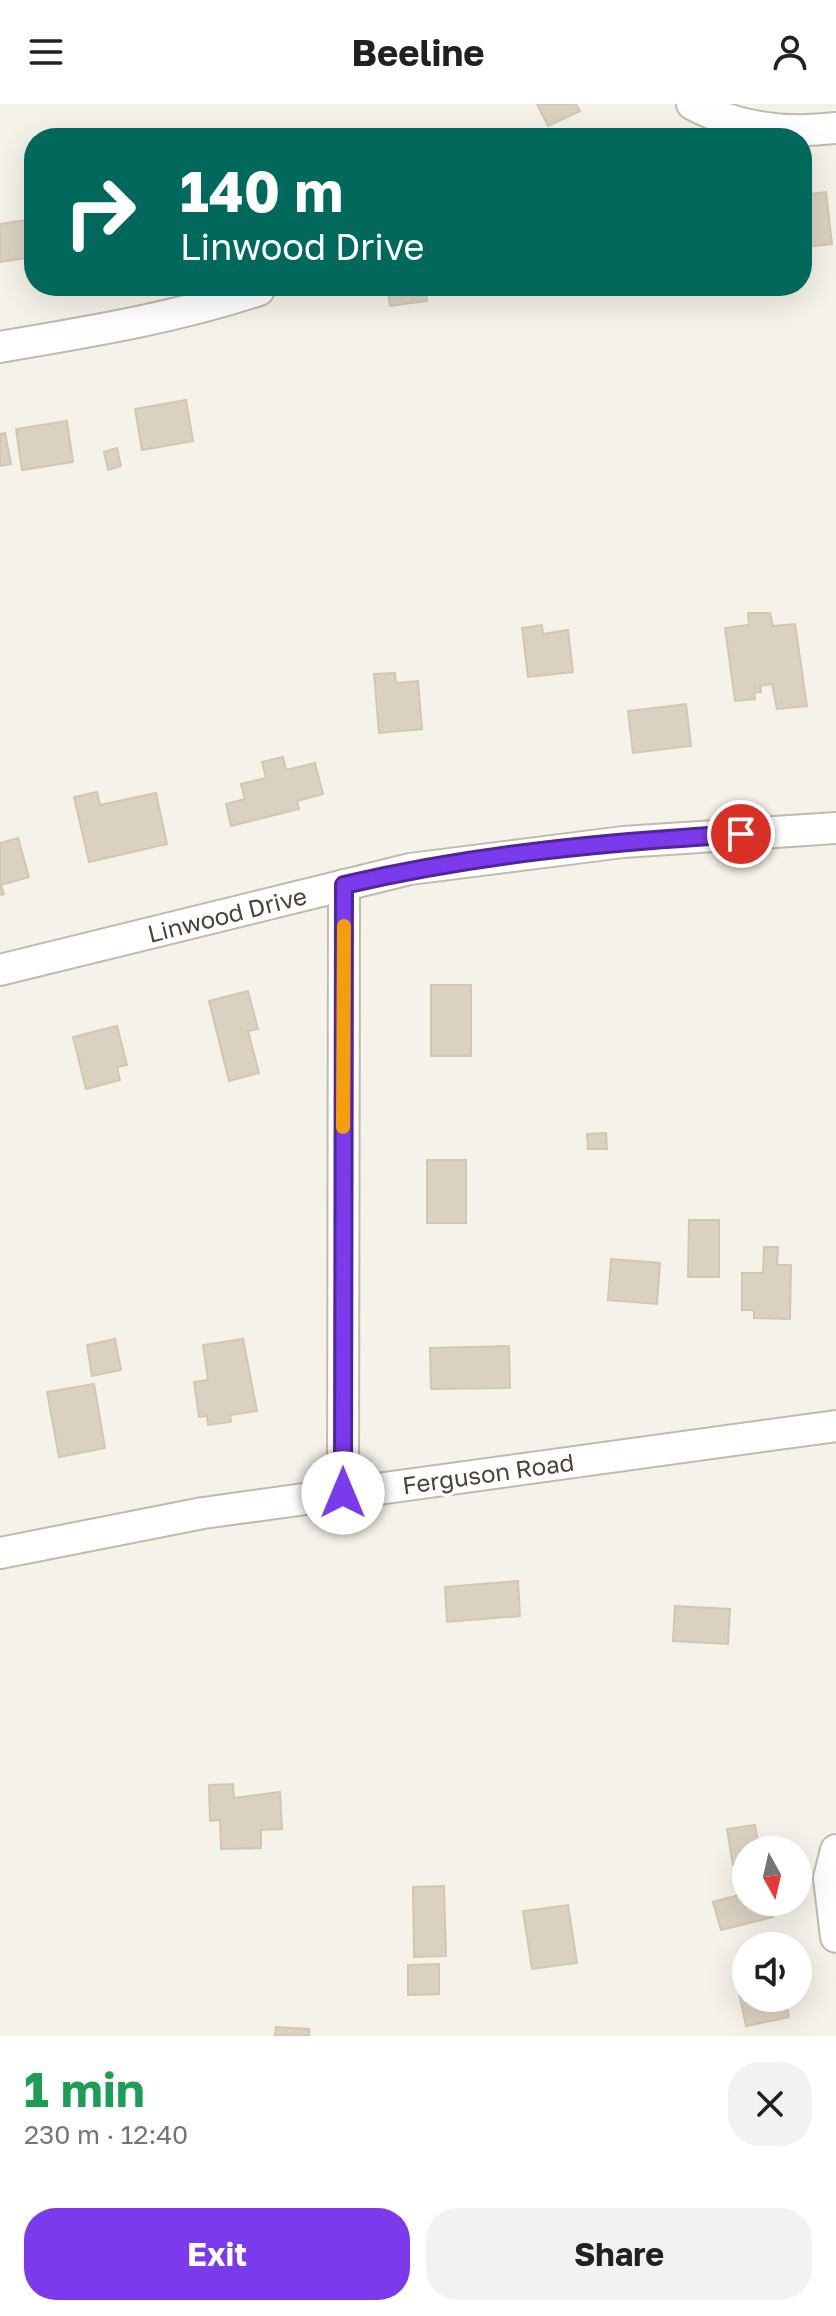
<!DOCTYPE html>
<html lang="en">
<head>
<meta charset="utf-8">
<style>
	:root { --surface:#fff; --page:#f2f2f2; --text:#202124; --muted:#757577; --accent:#7c3aed }
	body { margin:0; font-family:"Golos Text",sans-serif; background:var(--page); color:var(--text); height:100vh; display:flex; flex-direction:column; font-size:30px; white-space:nowrap }
	* { box-sizing:border-box; margin:0 }
	p { font-size:26px; color:var(--muted) }
	.icon { flex:none; width:44px; height:44px; fill:none; stroke:currentColor; stroke-width:2; stroke-linecap:round; stroke-linejoin:round }
	.map { position:relative; height:1932px; overflow:hidden }
	.drawer { display:flex; flex-direction:column; background:var(--surface); flex:1 }
	.drawer>* { flex:none }
	.hud { position:absolute; left:24px; top:24px; width:788px; height:168px; border-radius:32px; box-shadow:0 8px 32px #0002; background:#00695c; color:#fff; overflow:hidden }
	.needle { width:52px; rotate:172deg }
	.tools { position:absolute; left:732px; top:1732px; display:grid; gap:16px }
	.tools a { display:grid; place-items:center; width:80px; height:80px; border-radius:50%; background:var(--surface); box-shadow:0 8px 32px #0002; font-size:40px }
	.pin { position:absolute; display:grid; place-items:center; width:68px; height:68px; color:#fff; margin:-34px; border:4px solid #fff; border-radius:50%; box-shadow:0 2px 8px #0007 }
	.me { position:absolute; width:88px; margin:-44px; rotate:0deg; stroke-linejoin:round; filter:drop-shadow(0 0 6px #0008) }
	.turn { display:flex; align-items:center; gap:28px; height:168px; padding:0 24px; font-size:36px }
	.turn .icon { width:104px; height:104px; stroke-width:2.5 }
	.turn b { display:block; font-size:56px; line-height:68px }
	.round { display:grid; place-items:center; flex:none; width:84px; height:84px; border-radius:32px; background:var(--page) }
	.overview { display:flex; align-items:center; justify-content:space-between; height:136px; padding:0 24px }
	h1 { font-size:48px; font-weight:700; line-height:60px; color:#1e9e55 }
	.cta { display:flex; gap:16px; margin-top:auto; padding:16px 24px }
	.cta a { flex:1; height:92px; border-radius:32px; background:var(--accent); color:#fff; font-size:32px; font-weight:700; line-height:92px; text-align:center }
	.cta a+a { background:var(--page); color:var(--text) }
	header { display:flex; justify-content:space-between; align-items:center; height:104px; padding:0 24px; background:var(--surface); font-size:36px; font-weight:700 }
	.map>svg:first-child { display:block }
	.building { fill:#dbd1c0; stroke:#d3c7b0; stroke-width:2 }
	.lines { fill:none; stroke-linecap:round; stroke-linejoin:round }
	.minor-casing { stroke:#c2baab; stroke-width:34 }
	.minor { stroke:#fff; stroke-width:30 }
	.route-casing { stroke:#51269a; stroke-width:20 }
	.route { stroke:#7c3aed; stroke-width:14 }
	.slow { stroke:#f59e0b; stroke-width:14 }
	.labels { text-anchor:middle; dominant-baseline:central; stroke-width:7; stroke-linejoin:round; paint-order:stroke }
	.street-label { font-size:24px; fill:#4a4336; stroke:#fff }
</style>
</head>
<body>
<header><svg class="icon" aria-label="menu" viewBox="0 0 24 24"><path d="M4 6h16M4 12h16M4 18h16"/></svg>Beeline<svg class="icon" aria-label="person" viewBox="0 0 24 24"><circle cx="12" cy="8" r="4"/><path d="M4 21q1-7 8-7t8 7"/></svg></header>
<div class="map">
<svg width="836" height="1932" viewBox="0 0 836 1932">
	<rect width="100%" height="100%" fill="#f5f2e9"/>
	<g class="building">
		<path d="M 537,0 L 576,0 L 580,7 L 548,22 Z"/>
		<path d="M 826,88 L 832,140 L 803,143 L 802,91 Z"/>
		<path d="M 33,115 L 34,153 L 0,158 L 0,120 Z"/>
		<path d="M 387,182 L 425,182 L 427,197 L 390,202 Z"/>
		<path d="M 186,296 L 193,337 L 142,346 L 135,305 Z"/>
		<path d="M 67,317 L 73,358 L 22,366 L 16,325 Z"/>
		<path d="M 5,329 L 11,360 L 0,362 L 0,330 Z"/>
		<path d="M 117,344 L 121,362 L 108,366 L 104,348 Z"/>
		<path d="M 748,509 L 770,509 L 773,522 L 795,520 L 807,602 L 777,605 L 772,580 L 760,582 L 761,588 L 754,589 L 755,595 L 735,597 L 725,524 L 749,521 Z"/>
		<path d="M 542,521 L 543,530 L 568,526 L 573,568 L 528,573 L 522,524 Z"/>
		<path d="M 395,569 L 396,579 L 418,577 L 422,625 L 379,629 L 374,570 Z"/>
		<path d="M 686,600 L 691,642 L 633,649 L 628,607 Z"/>
		<path d="M 283,653 L 286,666 L 315,659 L 323,690 L 297,697 L 299,705 L 231,722 L 226,700 L 245,695 L 241,680 L 266,674 L 262,658 Z"/>
		<path d="M 97,688 L 100,701 L 156,689 L 167,740 L 89,758 L 74,693 Z"/>
		<path d="M 18,734 L 29,773 L 1,781 L 4,790 L 0,791 L 0,739 Z"/>
		<rect x="431" y="881" width="40" height="71"/>
		<path d="M 248,887 L 258,925 L 248,927 L 259,969 L 229,977 L 209,897 Z"/>
		<path d="M 117,922 L 127,961 L 117,963 L 120,976 L 86,985 L 73,933 Z"/>
		<path d="M 606,1029 L 607,1045 L 588,1045 L 587,1030 Z"/>
		<rect x="427" y="1056" width="39" height="63"/>
		<path d="M 689,1116 L 719,1116 L 719,1173 L 688,1173 Z"/>
		<path d="M 764,1143 L 778,1143 L 777,1161 L 791,1161 L 790,1215 L 754,1214 L 754,1206 L 742,1206 L 742,1169 L 763,1169 Z"/>
		<path d="M 611,1155 L 660,1159 L 657,1200 L 608,1196 Z"/>
		<path d="M 115,1235 L 121,1266 L 92,1272 L 87,1241 Z"/>
		<path d="M 243,1235 L 257,1307 L 230,1311 L 231,1318 L 208,1321 L 207,1312 L 199,1313 L 194,1278 L 208,1276 L 203,1241 Z"/>
		<path d="M 509,1242 L 510,1284 L 431,1285 L 430,1244 Z"/>
		<path d="M 94,1280 L 105,1344 L 59,1353 L 47,1288 Z"/>
		<path d="M 518,1477 L 520,1512 L 447,1518 L 445,1483 Z"/>
		<path d="M 675,1502 L 730,1505 L 728,1540 L 673,1537 Z"/>
		<path d="M 233,1680 L 234,1694 L 280,1688 L 282,1725 L 261,1726 L 261,1744 L 221,1745 L 220,1716 L 210,1717 L 209,1681 Z"/>
		<path d="M 755,1721 L 759,1746 L 746,1746 L 746,1759 L 733,1761 L 727,1725 Z"/>
		<path d="M 444,1782 L 446,1852 L 414,1853 L 413,1783 Z"/>
		<path d="M 746,1789 L 746,1798 L 769,1798 L 773,1813 L 721,1826 L 713,1798 Z"/>
		<path d="M 568,1801 L 577,1859 L 532,1865 L 523,1807 Z"/>
		<path d="M 439,1860 L 439,1890 L 408,1891 L 408,1861 Z"/>
		<path d="M 746,1887 L 746,1894 L 785,1894 L 789,1913 L 746,1922 L 739,1889 Z"/>
		<path d="M 276,1923 L 309,1925 L 309,1932 L 275,1932 Z"/>
	</g>
	<g class="lines">
		<g class="minor-casing">
			<g id="minor">
				<path d="M 692,0 C 736,24 786,30 836,24"/>
				<path d="M 0,243 C 88,228 175,214 259,186"/>
				<path d="M 0,866 L 410,765 L 623,738 L 836,724"/>
				<path d="M 343,1389 L 344,781"/>
				<path d="M 0,1449 L 203,1409 L 836,1322"/>
				<path d="M 836,1746 L 829,1774 L 836,1833"/>
			</g>
		</g>
		<use href="#minor" class="minor"/>
	</g>
	<g class="lines">
		<g class="route-casing">
			<path id="route" d="M 343,1389 L 344,781 C 475,750 607,738 741,730"/>
		</g>
		<use href="#route" class="route"/>
		<path class="slow" d="M 343,1023 L 344,822"/>
	</g>
	<g class="labels">
		<g class="street-label">
			<text transform="translate(227 810) rotate(-14)">Linwood Drive</text>
			<text transform="translate(488 1369) rotate(-8)">Ferguson Road</text>
		</g>
	</g>
</svg>
<div class="tools">
<a><svg class="needle" viewBox="-14 -14 28 28"><path d="M0-13l5 13h-10z" fill="#e53935"/><path d="M0 13l5-13h-10z" fill="#757577"/></svg></a>
<a><svg class="icon" aria-label="sound" viewBox="0 0 24 24"><path d="M4 9h4l5-4v14l-5-4H4zM17 9q2 3 0 6"/></svg></a>
</div>
<div class="pin" style="left:741px;top:730px;background:#d93025"><svg class="icon" aria-label="arrive" viewBox="0 0 24 24"><path d="M6 21V4h12l-3 4 3 4H6"/></svg></div>
<svg class="me" style="left:343px;top:1389px" viewBox="-20 -20 40 40"><circle r="19" fill="#fff"/><path d="M0-13L10 11 0 6-10 11z" fill="#7c3aed"/></svg>
<div class="hud">
<div class="turn"><svg class="icon" aria-label="right" viewBox="0 0 24 24"><path d="M7 20v-9h11M14 6l5 5-5 5"/></svg><div><b>140 m</b>Linwood Drive</div></div>
</div>
</div>
<section class="drawer">
<div class="overview"><div><h1>1 min</h1><p>230 m · 12:40</p></div><a class="round"><svg class="icon" aria-label="close" viewBox="0 0 24 24"><path d="M6 6l12 12M18 6L6 18"/></svg></a></div>
<div class="cta"><a>Exit</a><a>Share</a></div>
</section>
</body>
</html>
